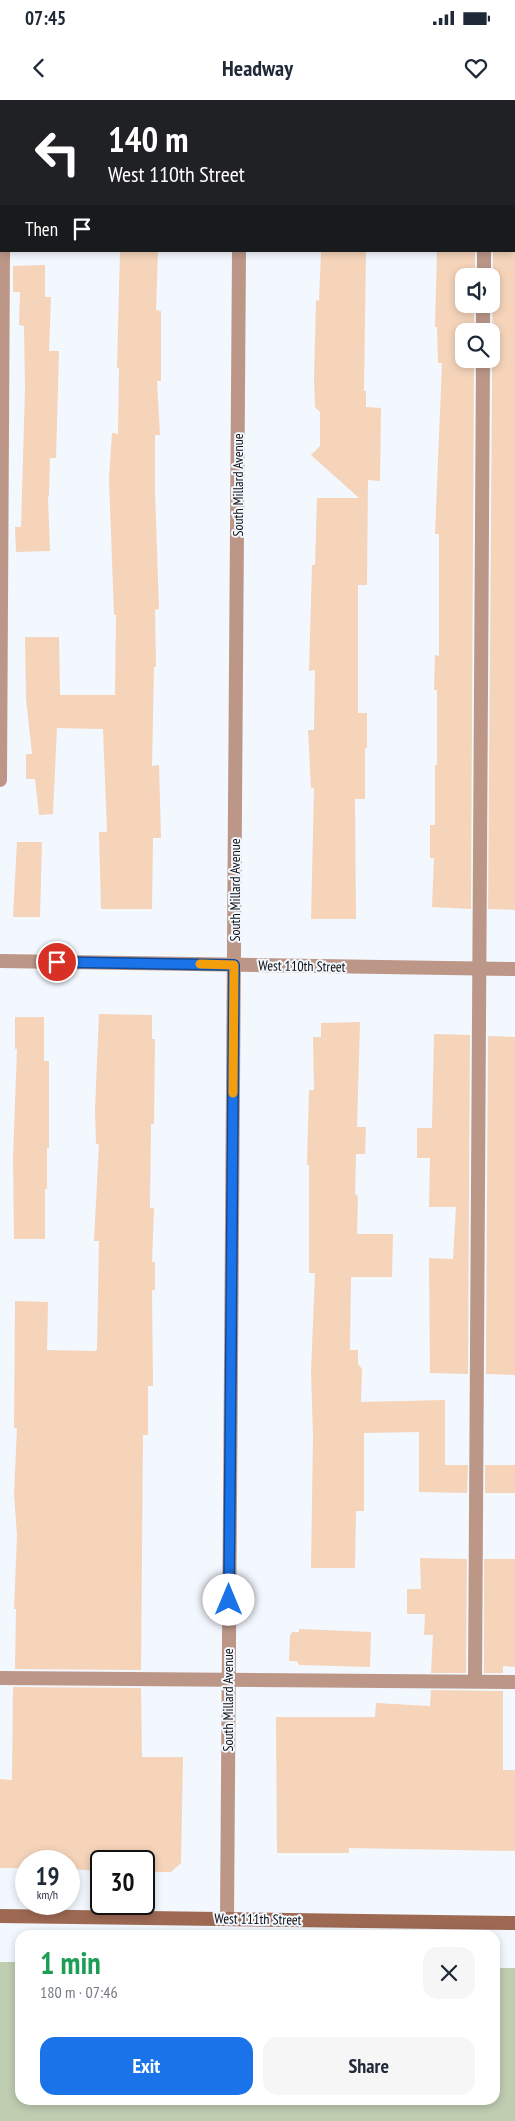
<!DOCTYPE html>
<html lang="en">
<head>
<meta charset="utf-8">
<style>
	:root { --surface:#fff; --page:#f6f6f7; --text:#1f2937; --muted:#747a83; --accent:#1a73e8 }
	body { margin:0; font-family:"PT Sans Narrow",sans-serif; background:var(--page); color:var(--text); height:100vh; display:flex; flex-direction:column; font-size:19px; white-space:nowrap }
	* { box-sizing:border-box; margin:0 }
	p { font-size:16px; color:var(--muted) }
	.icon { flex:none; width:28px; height:28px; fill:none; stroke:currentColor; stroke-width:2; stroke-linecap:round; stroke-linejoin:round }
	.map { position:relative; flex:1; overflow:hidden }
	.sheet { position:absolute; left:15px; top:1830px; width:485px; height:175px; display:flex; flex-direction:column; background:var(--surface); border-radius:15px; box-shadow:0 2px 8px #0003 }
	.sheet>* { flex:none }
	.guide { position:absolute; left:0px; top:0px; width:515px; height:152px; box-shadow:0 2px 8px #0003; background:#202124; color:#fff; overflow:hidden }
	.tools { position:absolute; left:455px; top:168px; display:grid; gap:10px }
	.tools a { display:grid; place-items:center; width:45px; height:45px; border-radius:10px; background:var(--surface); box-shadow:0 2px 8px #0003; font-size:25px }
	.speed { position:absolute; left:15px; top:1750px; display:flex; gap:10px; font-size:25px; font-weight:700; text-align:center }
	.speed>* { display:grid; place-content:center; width:65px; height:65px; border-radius:50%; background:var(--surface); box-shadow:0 2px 8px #0003; line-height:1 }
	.speed small { font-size:12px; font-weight:400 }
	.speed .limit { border:2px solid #111; border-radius:8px; background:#fff; color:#111 }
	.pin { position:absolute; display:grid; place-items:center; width:42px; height:42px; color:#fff; margin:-21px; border:2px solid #fff; border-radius:50%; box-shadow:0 1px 5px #0007 }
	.me { position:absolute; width:55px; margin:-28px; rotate:0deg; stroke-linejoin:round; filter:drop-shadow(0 0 4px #0008) }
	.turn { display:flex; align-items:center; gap:18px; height:105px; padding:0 25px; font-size:22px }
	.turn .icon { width:65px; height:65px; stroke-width:2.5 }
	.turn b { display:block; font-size:35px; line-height:42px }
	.then { display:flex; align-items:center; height:48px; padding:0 25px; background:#0003; gap:10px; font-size:19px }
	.round { display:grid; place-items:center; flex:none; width:52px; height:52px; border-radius:15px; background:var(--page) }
	.overview { display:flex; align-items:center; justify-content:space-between; height:85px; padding:0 25px }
	h1 { font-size:30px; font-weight:700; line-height:38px; color:#1e9e55 }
	.primary-button { display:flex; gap:10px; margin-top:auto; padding:10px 25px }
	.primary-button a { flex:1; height:58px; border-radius:15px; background:var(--accent); color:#fff; font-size:20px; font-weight:700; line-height:58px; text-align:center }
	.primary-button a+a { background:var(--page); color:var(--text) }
	.status { display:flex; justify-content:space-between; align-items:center; height:35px; padding:0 25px; background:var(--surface); direction:ltr }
	.status svg { height:14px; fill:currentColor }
	header { display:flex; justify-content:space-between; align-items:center; height:65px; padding:0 25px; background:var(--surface); font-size:22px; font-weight:700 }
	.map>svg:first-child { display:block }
	.green { fill:#bfcdb1 }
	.building { fill:#f5d4ba }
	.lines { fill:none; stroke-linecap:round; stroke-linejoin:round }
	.service { stroke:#bc9788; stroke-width:14 }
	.minor { stroke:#bc9788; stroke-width:14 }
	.secondary { stroke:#9d6953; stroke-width:14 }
	.route-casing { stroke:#114b97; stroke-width:12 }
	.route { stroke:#1a73e8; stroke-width:9 }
	.slow { stroke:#f59e0b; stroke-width:9 }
	.labels { text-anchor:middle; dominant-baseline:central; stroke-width:4; stroke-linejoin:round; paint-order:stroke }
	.street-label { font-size:14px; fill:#0d0e10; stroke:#f3f7fe }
</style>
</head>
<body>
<div class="status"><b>07:45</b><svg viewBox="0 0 49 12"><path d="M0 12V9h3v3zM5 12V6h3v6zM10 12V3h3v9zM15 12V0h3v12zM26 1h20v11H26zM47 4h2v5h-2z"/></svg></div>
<header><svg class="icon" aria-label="back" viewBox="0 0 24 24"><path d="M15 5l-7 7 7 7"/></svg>Headway<svg class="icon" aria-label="heart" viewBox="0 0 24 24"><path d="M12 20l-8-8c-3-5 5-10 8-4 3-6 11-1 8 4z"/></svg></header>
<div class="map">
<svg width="515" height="2021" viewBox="0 0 515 2021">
	<rect width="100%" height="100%" fill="#f3f7fe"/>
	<path class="green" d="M 0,1862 L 20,1862 L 20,2000 L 495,2000 L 495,1868 L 515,1868 L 515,2021 L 0,2021 Z"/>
	<g class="building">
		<path d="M 120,151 L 158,151 L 156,210 L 161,211 L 161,281 L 157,281 L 160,335 L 155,335 L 155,391 L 159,509 L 155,510 L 156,567 L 154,567 L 152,666 L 159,665 L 161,738 L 153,738 L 152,809 L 101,809 L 99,732 L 107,732 L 103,629 L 57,628 L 53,714 L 39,715 L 35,679 L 26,679 L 26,654 L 32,654 L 26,599 L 25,537 L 59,537 L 60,595 L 115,595 L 116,515 L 114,515 L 109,379 L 112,333 L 118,334 L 119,268 L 117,268 Z"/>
		<path d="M 321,151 L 366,151 L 364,291 L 366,291 L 366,307 L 381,308 L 380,381 L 368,380 L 367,485 L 358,485 L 358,613 L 367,613 L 367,648 L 365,648 L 365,699 L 355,699 L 356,819 L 311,819 L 314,688 L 311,688 L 308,630 L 314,630 L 315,570 L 309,571 L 312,465 L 315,465 L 317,398 L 359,398 L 311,355 L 320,346 L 320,312 L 315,307 L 314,280 L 316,200 L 319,201 Z"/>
		<path d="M 437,151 L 475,151 L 475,176 L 464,176 L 464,204 L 474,204 L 474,231 L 464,231 L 464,259 L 474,259 L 471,809 L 432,807 L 434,758 L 430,758 L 430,725 L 435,725 L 435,665 L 437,665 L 437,590 L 434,590 L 435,555 L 439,556 L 439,434 L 435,434 L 442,263 L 438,263 L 437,227 L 435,227 Z"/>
		<path d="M 493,151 L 515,151 L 515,810 L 488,809 Z"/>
		<path d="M 45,165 L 45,197 L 51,197 L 49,251 L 59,251 L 56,358 L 50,358 L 49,396 L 48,396 L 50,451 L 16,452 L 15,427 L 21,427 L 25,289 L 24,226 L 19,225 L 20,192 L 13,192 L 13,166 Z"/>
		<path d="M 17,742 L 42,742 L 40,817 L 13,817 Z"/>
		<path d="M 99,914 L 152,915 L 152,939 L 155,939 L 154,1024 L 151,1024 L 150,1108 L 154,1108 L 152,1162 L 155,1162 L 155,1190 L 152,1190 L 153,1286 L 148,1286 L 148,1335 L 143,1335 L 141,1570 L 15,1569 L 16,1509 L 14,1509 L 17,1436 L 14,1394 L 17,1328 L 14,1328 L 15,1201 L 48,1202 L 47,1250 L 95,1251 L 97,1249 L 99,1141 L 94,1141 L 99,1044 L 96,1044 L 95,1010 Z"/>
		<path d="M 15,917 L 44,917 L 44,961 L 49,961 L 49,1048 L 47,1048 L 47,1089 L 45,1089 L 45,1139 L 14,1139 L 13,1058 L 17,949 L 15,949 Z"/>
		<path d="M 360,922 L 357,1027 L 366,1027 L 365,1054 L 356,1054 L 355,1094 L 358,1096 L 357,1134 L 393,1134 L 392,1177 L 351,1177 L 350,1250 L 358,1250 L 358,1264 L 362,1269 L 361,1302 L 445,1300 L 445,1365 L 468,1365 L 467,1393 L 419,1392 L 419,1332 L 364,1333 L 364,1411 L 356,1411 L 355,1468 L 311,1468 L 313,1336 L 311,1272 L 315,1173 L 309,1173 L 309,1065 L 307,1065 L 309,990 L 314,990 L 313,937 L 321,937 L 321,923 Z"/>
		<path d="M 434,934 L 470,935 L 468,1274 L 430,1273 L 429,1158 L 453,1159 L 456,1107 L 429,1107 L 430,1058 L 417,1058 L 417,1028 L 432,1028 Z"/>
		<path d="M 488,936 L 515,937 L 515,1275 L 486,1274 Z"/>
		<rect x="485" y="1365" width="30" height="28"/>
		<path d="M 420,1458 L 467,1459 L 466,1573 L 431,1573 L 433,1535 L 424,1535 L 425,1514 L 407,1514 L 407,1489 L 421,1489 Z"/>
		<path d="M 484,1459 L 515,1459 L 515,1567 L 503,1566 L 503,1573 L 484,1573 Z"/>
		<path d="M 299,1529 L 371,1532 L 370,1567 L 299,1565 L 297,1561 L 289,1561 L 290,1536 L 292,1532 L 299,1532 Z"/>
		<path d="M 13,1587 L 141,1588 L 142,1657 L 183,1657 L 181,1763 L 171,1772 L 144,1772 L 144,1761 L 101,1761 L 101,1771 L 69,1769 L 69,1761 L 26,1761 L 26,1768 L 0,1768 L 0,1679 L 12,1680 Z"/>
		<path d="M 431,1590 L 503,1591 L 503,1670 L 515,1670 L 515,1751 L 349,1748 L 349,1753 L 277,1753 L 276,1617 L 375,1617 L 376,1603 L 430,1606 Z"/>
	</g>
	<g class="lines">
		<g class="service">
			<path d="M 4,1 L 4,0"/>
			<path d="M 485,1 L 485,0"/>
			<path d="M 484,176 L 484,151"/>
			<path d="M 483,231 L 483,204"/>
			<path d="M 0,680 L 3,151"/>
			<path d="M 0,1578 L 515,1582"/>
			<path d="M 475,1581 L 483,259"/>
		</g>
		<g class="minor">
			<path d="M 240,1 L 240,0"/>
			<path d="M 0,861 L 515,869"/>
			<path d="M 227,1819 L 239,151"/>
		</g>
		<path class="secondary" d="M 0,1816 L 515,1823"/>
	</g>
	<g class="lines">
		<g class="route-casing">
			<path id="route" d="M 57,862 L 234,865 L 229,1500"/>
		</g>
		<use href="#route" class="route"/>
		<path class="slow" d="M 200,864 L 234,865 L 233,993"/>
	</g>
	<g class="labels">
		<g class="street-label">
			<text transform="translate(238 385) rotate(-90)">South Millard Avenue</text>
			<text transform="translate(235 790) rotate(-90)">South Millard Avenue</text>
			<text transform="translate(302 866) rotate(1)">West 110th Street</text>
			<text transform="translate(228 1600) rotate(-90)">South Millard Avenue</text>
			<text transform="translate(258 1819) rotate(1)">West 111th Street</text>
		</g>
	</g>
</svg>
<div class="tools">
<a><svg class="icon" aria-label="sound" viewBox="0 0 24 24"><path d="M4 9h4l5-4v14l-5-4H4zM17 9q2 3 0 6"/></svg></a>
<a><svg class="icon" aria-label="search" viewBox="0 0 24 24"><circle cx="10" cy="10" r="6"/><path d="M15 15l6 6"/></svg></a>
</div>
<div class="speed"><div>19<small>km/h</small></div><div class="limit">30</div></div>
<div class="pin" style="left:57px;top:862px;background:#d93025"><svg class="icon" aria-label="arrive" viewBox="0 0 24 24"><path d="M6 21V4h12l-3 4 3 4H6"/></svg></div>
<svg class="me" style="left:229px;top:1500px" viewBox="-20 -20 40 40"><circle r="19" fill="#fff"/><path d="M0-13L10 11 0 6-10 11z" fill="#1a73e8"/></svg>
<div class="guide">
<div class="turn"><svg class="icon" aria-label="left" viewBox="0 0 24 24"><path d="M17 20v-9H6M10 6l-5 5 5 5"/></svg><div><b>140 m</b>West 110th Street</div></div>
<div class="then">Then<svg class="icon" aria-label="arrive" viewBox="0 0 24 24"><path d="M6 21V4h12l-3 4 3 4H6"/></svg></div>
</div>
<section class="sheet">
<div class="overview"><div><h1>1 min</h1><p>180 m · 07:46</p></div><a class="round"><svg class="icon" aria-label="close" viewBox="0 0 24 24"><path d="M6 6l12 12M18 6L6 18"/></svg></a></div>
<div class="primary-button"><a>Exit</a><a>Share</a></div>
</section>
</div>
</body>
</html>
